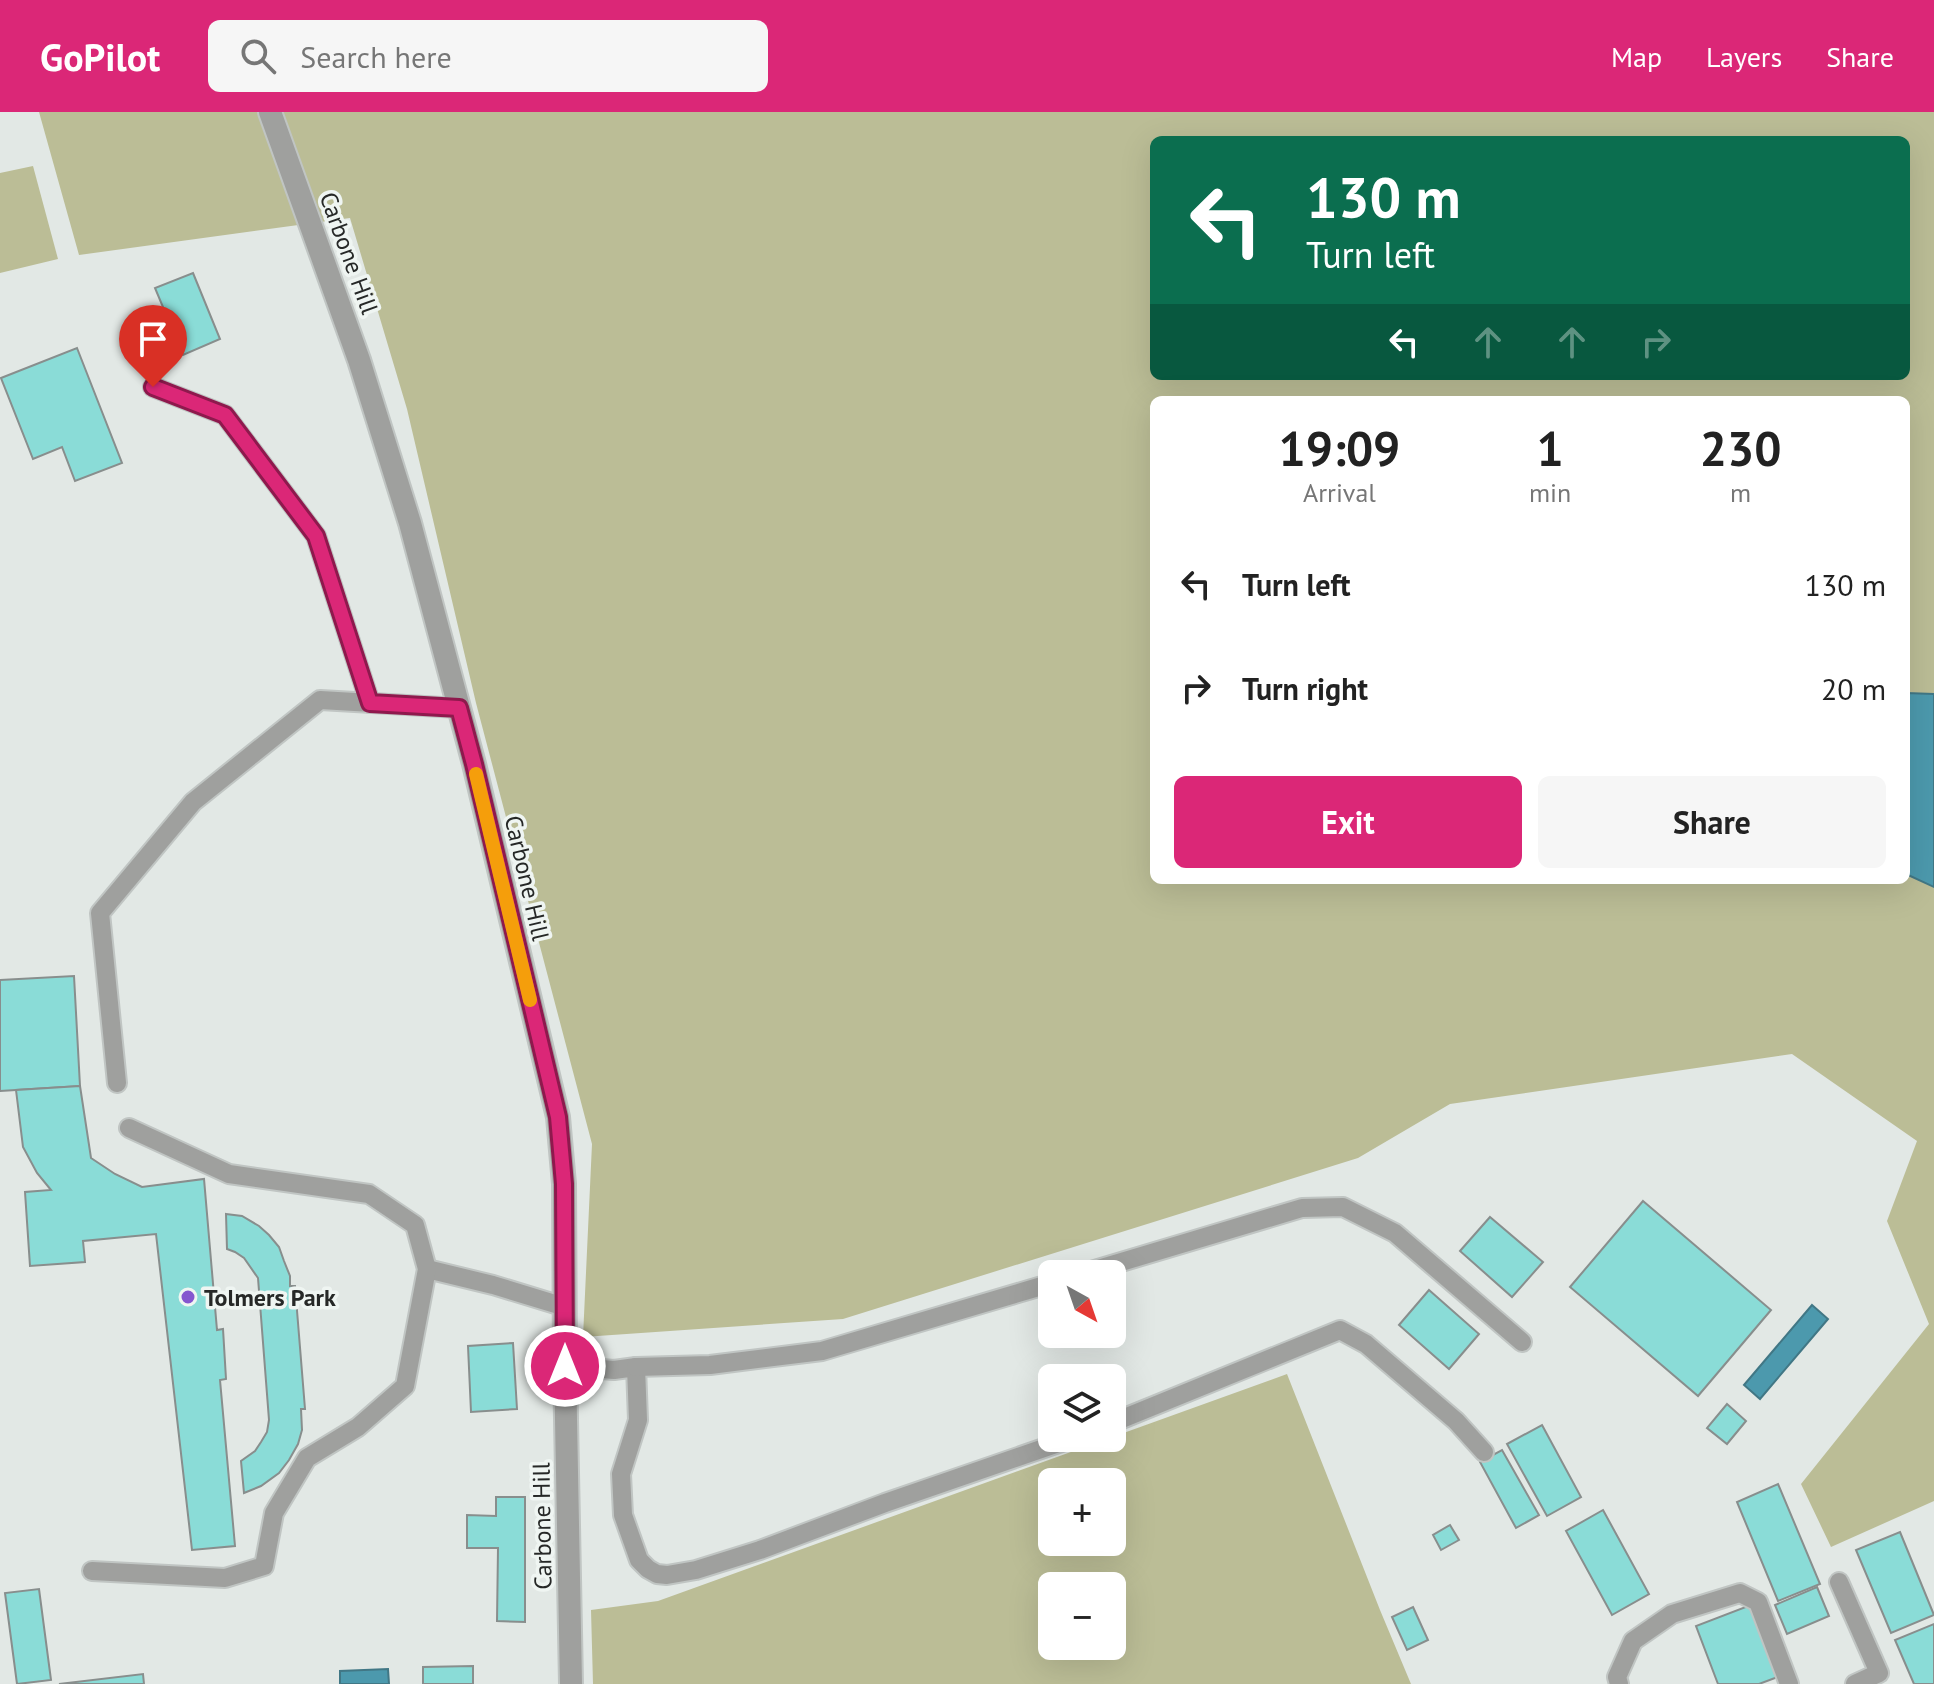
<!DOCTYPE html>
<html lang="en">
<head>
<meta charset="utf-8">
<style>
	:root { --surface:#fff; --page:#f6f6f6; --text:#222; --muted:#767676; --accent:#db2777 }
	body { margin:0; font-family:"PT Sans",sans-serif; background:var(--page); color:var(--text); height:100vh; display:flex; flex-direction:column; font-size:30px; white-space:nowrap }
	* { box-sizing:border-box; margin:0 }
	p { font-size:26px; color:var(--muted) }
	.icon { flex:none; width:44px; height:44px; fill:none; stroke:currentColor; stroke-width:2; stroke-linecap:round; stroke-linejoin:round }
	.map { position:relative; flex:1; overflow:hidden }
	.drawer { position:absolute; left:1150px; top:284px; width:760px; height:488px; display:flex; flex-direction:column; background:var(--surface); border-radius:12px; box-shadow:0 8px 32px #0002 }
	.drawer>* { flex:none }
	.guide { position:absolute; left:1150px; top:24px; width:760px; height:244px; border-radius:12px; box-shadow:0 8px 32px #0002; background:#0b6e4f; color:#fff; overflow:hidden }
	.needle { width:52px; rotate:140deg }
	.controls { position:absolute; left:1038px; top:1148px; display:grid; gap:16px }
	.controls a { display:grid; place-items:center; width:88px; height:88px; border-radius:12px; background:var(--surface); box-shadow:0 8px 32px #0002; font-size:40px }
	.pin { position:absolute; display:grid; place-items:center; width:68px; height:68px; color:#fff; margin:-82px -34px; border-radius:50% 50% 50% 0; rotate:-45deg; box-shadow:0 0 8px #0007 }
	.pin .icon { rotate:45deg }
	.me { position:absolute; width:88px; margin:-44px; rotate:0deg; stroke-linejoin:round; filter:drop-shadow(0 0 6px #0008) }
	.turn { display:flex; align-items:center; gap:28px; height:168px; padding:0 24px; font-size:36px }
	.turn .icon { width:104px; height:104px; stroke-width:2.5 }
	.turn b { display:block; font-size:56px; line-height:68px }
	.lanes { display:flex; align-items:center; height:76px; padding:0 24px; background:#0003; justify-content:center; gap:40px; direction:ltr }
	.lanes .off { opacity:.35 }
	.eta { display:flex; justify-content:space-evenly; align-items:center; height:136px; text-align:center }
	.eta b { font-size:48px; font-weight:700; line-height:56px }
	.primary-button { display:flex; gap:16px; margin-top:auto; padding:16px 24px }
	.primary-button a { flex:1; height:92px; border-radius:12px; background:var(--accent); color:#fff; font-size:32px; font-weight:700; line-height:92px; text-align:center }
	.primary-button a+a { background:var(--page); color:var(--text) }
	ul { padding:0; list-style:none }
	li { display:flex; align-items:center; gap:24px; height:104px; padding:0 24px }
	li div { flex:1 }
	li b { display:block; font-size:30px }
	li em { font-style:normal }
	header { display:flex; align-items:center; gap:48px; box-sizing:border-box; height:112px; padding:0 40px; background:var(--accent); color:#fff }
	header strong { font-size:38px }
	nav { display:flex; gap:44px; margin-inline-start:auto; font-size:28px }
	.search { width:560px; height:72px; background:var(--page); display:flex; align-items:center; gap:20px; box-sizing:border-box; padding:0 28px; border-radius:12px; color:var(--muted); font-size:30px }
	.map>svg:first-child { display:block }
	.green { fill:#bbbd96; fill-rule:evenodd }
	.water { fill:#4c99ad; stroke:#417785; stroke-width:2 }
	.building { fill:#8adcd7; stroke:#888e8d; stroke-width:2 }
	.lines { fill:none; stroke-linecap:round; stroke-linejoin:round }
	.service-casing { stroke:#c0c5c3; stroke-width:22 }
	.tertiary-casing { stroke:#c0c5c3; stroke-width:26 }
	.service { stroke:#9fa09e; stroke-width:18 }
	.tertiary { stroke:#9fa09e; stroke-width:22 }
	.route-casing { stroke:#8e194d; stroke-width:20 }
	.route { stroke:#db2777; stroke-width:14 }
	.slow { stroke:#f59e0b; stroke-width:14 }
	.poi-dot { fill:#8556cf; stroke:#eff5f2; stroke-width:3 }
	.labels { text-anchor:middle; dominant-baseline:central; stroke-width:7; stroke-linejoin:round; paint-order:stroke }
	.street-label { font-size:24px; fill:#262827; stroke:#eff5f2 }
	.poi-label { font-size:24px; font-weight:bold; fill:#262827; stroke:#eff5f2; text-anchor:start }
</style>
</head>
<body>
<header>
<strong>GoPilot</strong>
<div class="search"><svg class="icon" aria-label="search" viewBox="0 0 24 24"><circle cx="10" cy="10" r="6"/><path d="M15 15l6 6"/></svg>Search here</div>
<nav><a>Map</a><a>Layers</a><a>Share</a></nav>
</header>
<div class="map">
<svg width="1934" height="1572" viewBox="0 0 1934 1572">
	<rect width="100%" height="100%" fill="#e2e8e5"/>
	<g class="green">
		<path d="M 39,0 L 1934,0 L 1934,1389 L 1831,1435 L 1801,1372 L 1929,1212 L 1887,1109 L 1917,1029 L 1792,942 L 1450,992 L 1358,1046 L 843,1207 L 583,1225 L 592,1032 L 476,591 L 407,297 L 350,106 L 79,143 ZM 1154,28 L 1906,28 L 1906,264 L 1154,264 ZM 1154,288 L 1906,288 L 1906,768 L 1154,768 Z"/>
		<path d="M 33,54 L 58,147 L 0,161 L 0,61 Z"/>
		<path d="M 1287,1262 L 1380,1498 L 1411,1572 L 593,1572 L 591,1498 L 658,1489 ZM 1112,1370 L 1112,1430 L 1052,1430 L 1052,1370 ZM 1112,1474 L 1112,1534 L 1052,1534 L 1052,1474 Z"/>
	</g>
	<g class="water">
		<path d="M 1906,581 L 1934,582 L 1934,775 L 1906,762 Z"/>
		<path d="M 1812,1193 L 1828,1207 L 1760,1287 L 1744,1273 Z"/>
		<path d="M 388,1557 L 389,1572 L 340,1572 L 340,1559 Z"/>
	</g>
	<g class="building">
		<path d="M 193,161 L 220,227 L 183,243 L 155,176 Z"/>
		<path d="M 77,236 L 122,351 L 75,369 L 62,335 L 33,347 L 1,266 Z"/>
		<path d="M 74,864 L 80,974 L 0,979 L 0,868 Z"/>
		<path d="M 80,974 L 91,1046 L 115,1062 L 142,1075 L 204,1067 L 217,1218 L 223,1217 L 226,1267 L 220,1268 L 235,1434 L 192,1438 L 156,1122 L 83,1129 L 85,1150 L 30,1154 L 25,1080 L 51,1078 L 37,1061 L 23,1035 L 16,978 Z"/>
		<path d="M 1643,1089 L 1771,1198 L 1698,1284 L 1570,1175 Z"/>
		<path d="M 226,1102 L 242,1104 L 259,1114 L 269,1123 L 279,1135 L 284,1149 L 290,1164 L 290,1174 L 295,1174 L 305,1297 L 301,1297 L 302,1318 L 298,1332 L 289,1348 L 279,1361 L 261,1374 L 244,1381 L 241,1349 L 255,1339 L 261,1330 L 267,1320 L 269,1308 L 258,1166 L 244,1146 L 235,1140 L 227,1137 Z"/>
		<path d="M 1490,1105 L 1543,1150 L 1512,1185 L 1460,1139 Z"/>
		<path d="M 1429,1178 L 1479,1222 L 1449,1257 L 1399,1213 Z"/>
		<path d="M 513,1231 L 517,1297 L 471,1300 L 468,1234 Z"/>
		<path d="M 1727,1292 L 1746,1309 L 1727,1332 L 1707,1316 Z"/>
		<path d="M 1542,1313 L 1581,1385 L 1547,1404 L 1507,1332 Z"/>
		<path d="M 1502,1338 L 1539,1403 L 1516,1416 L 1480,1350 Z"/>
		<path d="M 1778,1372 L 1820,1472 L 1778,1489 L 1737,1390 Z"/>
		<path d="M 496,1385 L 525,1385 L 525,1510 L 497,1509 L 498,1436 L 467,1436 L 467,1403 L 496,1404 Z"/>
		<path d="M 1603,1398 L 1649,1482 L 1612,1503 L 1566,1419 Z"/>
		<path d="M 1450,1413 L 1459,1428 L 1441,1438 L 1433,1423 Z"/>
		<path d="M 1900,1420 L 1934,1503 L 1891,1521 L 1856,1438 Z"/>
		<path d="M 1817,1475 L 1829,1504 L 1787,1522 L 1775,1493 Z"/>
		<path d="M 39,1477 L 51,1568 L 17,1572 L 5,1481 Z"/>
		<path d="M 1756,1491 L 1783,1563 L 1759,1572 L 1718,1572 L 1696,1514 Z"/>
		<path d="M 1413,1495 L 1428,1528 L 1407,1538 L 1392,1505 Z"/>
		<path d="M 1934,1512 L 1934,1572 L 1914,1572 L 1895,1528 Z"/>
		<path d="M 473,1554 L 473,1572 L 423,1572 L 423,1555 Z"/>
		<path d="M 143,1562 L 144,1572 L 59,1572 Z"/>
	</g>
	<g class="lines">
		<g class="service-casing">
			<g id="service">
				<path d="M 153,275 L 225,303 L 316,424 L 370,591"/>
				<path d="M 117,971 L 100,801 L 193,690 L 320,588 L 459,596"/>
				<path d="M 427,1157 L 493,1173 L 565,1195"/>
				<path d="M 1081,1162 L 1302,1096 L 1343,1095 L 1395,1121 L 1522,1230"/>
				<path d="M 565,1254 L 614,1258 L 636,1255 L 638,1308 L 621,1362 L 623,1403 L 639,1448 L 648,1457 L 657,1462 L 667,1463 L 696,1458 L 760,1438 L 885,1391 L 1073,1326"/>
				<path d="M 636,1255 L 710,1253 L 822,1239 L 1052,1171"/>
				<path d="M 1112,1311 L 1340,1218 L 1366,1232 L 1456,1309 L 1484,1340"/>
				<path d="M 92,1459 L 225,1466 L 264,1454 L 274,1401 L 307,1346 L 358,1315 L 405,1274 L 427,1157 L 415,1113 L 369,1082 L 229,1062 L 129,1016"/>
				<path d="M 1839,1470 L 1879,1561 L 1855,1572"/>
				<path d="M 1619,1572 L 1617,1565 L 1633,1529 L 1672,1502 L 1740,1481 L 1758,1490 L 1789,1572"/>
			</g>
		</g>
		<g class="tertiary-casing">
			<path id="tertiary" d="M 270,0 L 359,248 L 410,411 L 474,652 L 558,1005 L 564,1072 L 565,1254 L 571,1572"/>
		</g>
		<use href="#service" class="service"/>
		<use href="#tertiary" class="tertiary"/>
	</g>
	<g class="lines">
		<g class="route-casing">
			<path id="route" d="M 153,275 L 225,303 L 316,424 L 370,591 L 459,596 L 474,652 L 558,1005 L 564,1072 L 565,1254"/>
		</g>
		<use href="#route" class="route"/>
		<path class="slow" d="M 476,662 L 530,888"/>
	</g>
	<circle class="poi-dot" cx="188" cy="1185" r="8"/>
	<g class="labels">
		<g class="street-label">
			<text transform="translate(349 141) rotate(70)">Carbone Hill</text>
			<text transform="translate(527 766) rotate(77)">Carbone Hill</text>
			<text transform="translate(542 1414) rotate(-91)">Carbone Hill</text>
		</g>
		<g class="poi-label">
			<text x="204" y="1185">Tolmers Park</text>
		</g>
	</g>
</svg>
<div class="controls">
<a><svg class="needle" viewBox="-14 -14 28 28"><path d="M0-13l5 13h-10z" fill="#e53935"/><path d="M0 13l5-13h-10z" fill="#767676"/></svg></a>
<a><svg class="icon" aria-label="layers" viewBox="0 0 24 24"><path d="M12 4l9 5-9 5-9-5zM3 14l9 5 9-5"/></svg></a>
<a>+</a>
<a>−</a>
</div>
<div class="pin" style="left:153px;top:275px;background:#d93025"><svg class="icon" aria-label="arrive" viewBox="0 0 24 24"><path d="M6 21V4h12l-3 4 3 4H6"/></svg></div>
<svg class="me" style="left:565px;top:1254px" viewBox="-20 -20 40 40"><circle r="17" fill="#db2777" stroke="#fff" stroke-width="3"/><path d="M0-11L8 9 0 5-8 9z" fill="#fff"/></svg>
<div class="guide">
<div class="turn"><svg class="icon" aria-label="left" viewBox="0 0 24 24"><path d="M17 20v-9H6M10 6l-5 5 5 5"/></svg><div><b>130 m</b>Turn left</div></div>
<div class="lanes"><svg class="icon" aria-label="left" viewBox="0 0 24 24"><path d="M17 20v-9H6M10 6l-5 5 5 5"/></svg><svg class="icon off" aria-label="ahead" viewBox="0 0 24 24"><path d="M12 20V5M6 11l6-6 6 6"/></svg><svg class="icon off" aria-label="ahead" viewBox="0 0 24 24"><path d="M12 20V5M6 11l6-6 6 6"/></svg><svg class="icon off" aria-label="right" viewBox="0 0 24 24"><path d="M7 20v-9h11M14 6l5 5-5 5"/></svg></div>
</div>
<section class="drawer">
<div class="eta">
<div><b>19:09</b><p>Arrival</p></div>
<div><b>1</b><p>min</p></div>
<div><b>230</b><p>m</p></div>
</div>
<ul>
<li><svg class="icon" aria-label="left" viewBox="0 0 24 24"><path d="M17 20v-9H6M10 6l-5 5 5 5"/></svg><div><b>Turn left</b></div><em>130 m</em></li>
<li><svg class="icon" aria-label="right" viewBox="0 0 24 24"><path d="M7 20v-9h11M14 6l5 5-5 5"/></svg><div><b>Turn right</b></div><em>20 m</em></li>
</ul>
<div class="primary-button"><a>Exit</a><a>Share</a></div>
</section>
</div>
</body>
</html>
